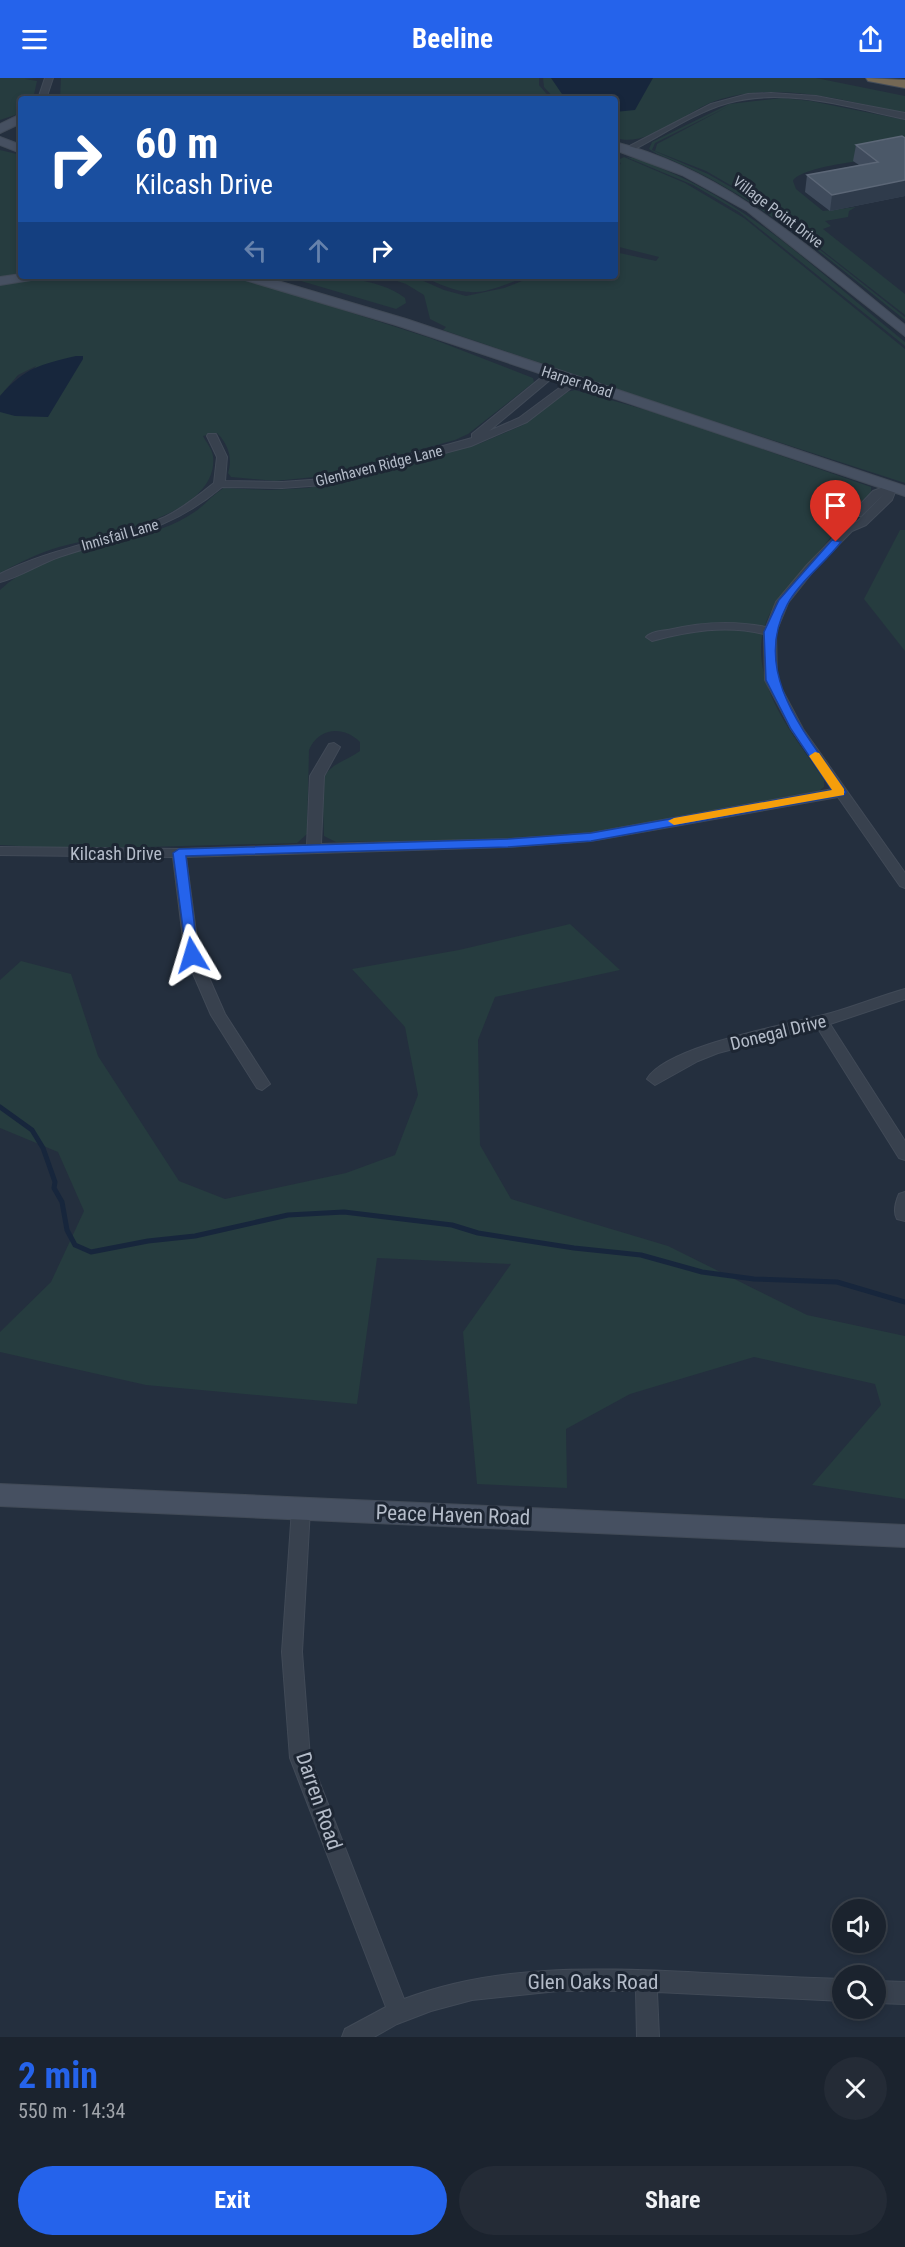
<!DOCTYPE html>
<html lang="en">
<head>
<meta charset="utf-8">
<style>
	:root { --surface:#1b232e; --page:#242b36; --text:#f1f3f6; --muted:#a0a4aa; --line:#39404a; --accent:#2563eb }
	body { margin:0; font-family:"Roboto Condensed",sans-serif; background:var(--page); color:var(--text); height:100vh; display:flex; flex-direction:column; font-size:22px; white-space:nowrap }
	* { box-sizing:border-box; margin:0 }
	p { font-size:20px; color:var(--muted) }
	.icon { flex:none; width:33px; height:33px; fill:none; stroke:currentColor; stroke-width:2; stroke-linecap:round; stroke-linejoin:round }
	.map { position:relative; height:1959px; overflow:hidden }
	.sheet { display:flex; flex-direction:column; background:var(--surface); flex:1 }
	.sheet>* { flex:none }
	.banner { position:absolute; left:18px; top:18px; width:600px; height:183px; border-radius:6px; box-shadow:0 3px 9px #0003,0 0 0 2px var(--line); background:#1a4fa0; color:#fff; overflow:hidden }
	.fabs { position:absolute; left:832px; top:1821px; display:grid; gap:12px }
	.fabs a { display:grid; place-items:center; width:54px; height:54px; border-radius:50%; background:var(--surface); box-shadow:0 3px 9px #0003,0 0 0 2px var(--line); font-size:30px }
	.pin { position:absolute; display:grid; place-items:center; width:51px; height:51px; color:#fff; margin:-62px -26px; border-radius:50% 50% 50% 0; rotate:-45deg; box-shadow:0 0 6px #0007 }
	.pin .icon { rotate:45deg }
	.me { position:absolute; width:66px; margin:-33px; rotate:353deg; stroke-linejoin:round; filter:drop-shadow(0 0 4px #0008) }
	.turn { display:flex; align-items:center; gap:21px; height:126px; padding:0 18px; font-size:27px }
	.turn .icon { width:78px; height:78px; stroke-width:2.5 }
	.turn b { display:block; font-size:42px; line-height:51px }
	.lanes { display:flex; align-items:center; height:57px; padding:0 18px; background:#0003; justify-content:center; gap:30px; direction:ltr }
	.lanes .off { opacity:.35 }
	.round { display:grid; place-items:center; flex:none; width:63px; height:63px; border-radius:32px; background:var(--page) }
	.overview { display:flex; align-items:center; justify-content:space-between; height:102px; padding:0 18px }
	h1 { font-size:36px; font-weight:700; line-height:45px; color:var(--accent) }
	.action { display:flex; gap:12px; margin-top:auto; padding:12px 18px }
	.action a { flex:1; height:69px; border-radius:36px; background:var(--accent); color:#fff; font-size:24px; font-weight:700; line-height:69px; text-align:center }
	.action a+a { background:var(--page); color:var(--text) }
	header { display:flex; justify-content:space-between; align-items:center; height:78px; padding:0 18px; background:var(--accent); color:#fff; font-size:27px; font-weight:700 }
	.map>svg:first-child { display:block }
	.green { fill:#263c3f }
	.water { fill:#17263c }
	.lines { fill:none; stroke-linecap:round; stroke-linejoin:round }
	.stream { stroke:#17263c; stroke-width:5 }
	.street-casing { stroke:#414a57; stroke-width:2 }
	.secondary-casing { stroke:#414a57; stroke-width:2 }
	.highway-casing { stroke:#434c59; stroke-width:2 }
	.street { fill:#38414e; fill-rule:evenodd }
	.secondary { fill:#465061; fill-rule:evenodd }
	.highway { fill:#746855; fill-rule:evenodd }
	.wall { fill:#3f4b5c }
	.shaded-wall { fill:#2f3b4b }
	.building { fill:#4b5868; stroke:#5c6777; stroke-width:1.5 }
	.route { fill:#2563eb; stroke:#184099; stroke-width:1.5 }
	.slow { fill:#f59e0b }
	.labels { text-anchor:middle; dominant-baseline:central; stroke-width:6; stroke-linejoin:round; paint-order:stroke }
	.far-street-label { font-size:15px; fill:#b4bcc9; stroke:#1d2633 }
	.street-label { font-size:18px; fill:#b4bcc9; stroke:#1d2633 }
	.near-street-label { font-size:21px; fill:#b4bcc9; stroke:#1d2633 }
</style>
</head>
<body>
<header><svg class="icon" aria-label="menu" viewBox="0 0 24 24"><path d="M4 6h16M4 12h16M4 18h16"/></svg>Beeline<svg class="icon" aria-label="share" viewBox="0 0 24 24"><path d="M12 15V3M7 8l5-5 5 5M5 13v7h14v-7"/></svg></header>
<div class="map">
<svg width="905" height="1959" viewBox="0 0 905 1959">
	<rect width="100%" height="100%" fill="#242f3e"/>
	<g class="green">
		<path d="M 0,0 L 38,0 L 25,1 L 37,3 L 33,21 L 21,21 L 21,35 L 0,42 Z"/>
		<path d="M 61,0 L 539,0 L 539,7 L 551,21 L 60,21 Z"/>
		<path d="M 543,0 L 816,0 L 905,18 L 905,35 C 844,23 777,2 715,23 C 684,34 650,70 615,60 L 615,21 L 555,21 L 544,9 Z"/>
		<path d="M 782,20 L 811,23 L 905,42 L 905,78 C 884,80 801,87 793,103 L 796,111 L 823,133 L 856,129 L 849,133 L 848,139 L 825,143 L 831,148 L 823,151 L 905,216 L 905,237 L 763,126 L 706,93 L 655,73 L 657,66 L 729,28 L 655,65 L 652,72 L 708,96 L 766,129 L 905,239 L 905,242 C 824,178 755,115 657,76 L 649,71 L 652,64 L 729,26 Z"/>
		<path d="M 0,72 L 21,77 L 21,195 L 0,199 Z"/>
		<path d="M 624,79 L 685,105 L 744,140 L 905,271 L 905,405 L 673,330 L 443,252 L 446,249 L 430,241 L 424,217 L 406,206 L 382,198 L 412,198 L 444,212 L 466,218 L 504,210 L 535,198 L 615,198 L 615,174 L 656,183 L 659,179 L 615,168 L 615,100 L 618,99 L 616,93 L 621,85 L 616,83 Z"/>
		<path d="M 626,79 C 640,80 653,87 665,92 C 756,130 829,203 905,264 L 905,268 L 739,134 L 693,107 Z"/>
		<path d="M 62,198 L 225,198 L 256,204 L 430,260 L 533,300 L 534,304 L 468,356 L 455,362 L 324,398 L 275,403 L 231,399 L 228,395 C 233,380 228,366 217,355 L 203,358 C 206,364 212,371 213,378 C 220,438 100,458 59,469 C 38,475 19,485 0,495 L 0,334 L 36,288 L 18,297 L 0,318 L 0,206 Z"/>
		<path d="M 284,198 C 320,198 376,197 405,220 L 406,225 L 396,231 Z"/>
		<path d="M 421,198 L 528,198 C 476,218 472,221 421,198 Z"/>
		<path d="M 575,312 L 668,338 L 871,409 L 871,414 C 851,435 833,457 814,479 C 776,523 746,549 769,612 C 781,644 805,673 824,702 L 824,709 L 818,714 L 597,754 L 521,761 L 336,764 L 324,758 L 322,704 C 327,686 347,683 360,673 L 360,664 C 343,647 318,650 309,672 L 307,756 L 297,765 L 73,771 L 0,767 L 0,512 C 43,471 110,470 163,450 C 174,446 186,440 196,433 C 206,426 213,416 224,410 L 268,412 L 308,410 L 446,375 L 481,365 L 523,347 L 567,314 Z"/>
		<path d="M 900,452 L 905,452 L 905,573 L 864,521 Z"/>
		<path d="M 570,846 L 620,892 L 495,919 L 478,962 L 480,1067 L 511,1121 L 668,1168 L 807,1237 L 905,1258 L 905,1421 L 812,1407 L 881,1327 L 875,1306 L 754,1279 L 630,1316 L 566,1351 L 567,1410 L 477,1406 L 463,1254 L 511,1186 L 377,1180 L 357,1326 L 146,1307 L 0,1274 L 0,1254 L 51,1204 L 84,1133 L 58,1074 L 0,1050 L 0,902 L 21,883 L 71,896 L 98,978 L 179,1103 L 225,1121 L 346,1095 L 395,1077 L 418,1017 L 405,949 L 352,891 L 459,872 Z"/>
	</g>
	<g class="water">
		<path d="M 551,0 L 653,0 L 635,32 L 615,34 L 615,21 L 564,19 Z"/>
		<path d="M 76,278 L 83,278 L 83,281 L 48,339 L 15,338 L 0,334 L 0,318 C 26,289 39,287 76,278 Z"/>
	</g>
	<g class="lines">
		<path class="stream" d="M 0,1029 L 32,1052 L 43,1070 L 55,1104 L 54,1110 L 62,1124 L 67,1152 L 75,1167 L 91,1174 L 148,1163 L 195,1158 L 288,1137 L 344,1134 L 452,1147 L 478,1155 L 574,1170 L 641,1177 L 702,1194 L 754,1201 L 837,1204 L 905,1224"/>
		<g class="street-casing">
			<g id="street">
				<path d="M 45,0 L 53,0 L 46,21 L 38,21 Z"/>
				<path d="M 771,15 L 816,18 L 905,35 L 905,41 C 848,29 786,9 728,25 C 693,35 661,58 629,74 L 622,72 L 711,26 L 748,16 Z"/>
				<path d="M 548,294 L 557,296 L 489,353 L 519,340 L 570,302 L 579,304 L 527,344 L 471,368 L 324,407 L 282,410 L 222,409 C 169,454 121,458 59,479 C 39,486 20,499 0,504 L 0,496 C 52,469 111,463 165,439 C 183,430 198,418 214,405 L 217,379 L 207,358 L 208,356 L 216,356 L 227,379 L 225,403 L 282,404 L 324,401 L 472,360 L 472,356 Z"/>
				<path d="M 892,406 L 897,409 L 892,422 L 866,447 L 852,453 L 815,491 L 788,525 L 776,554 L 777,602 L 803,651 L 905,795 L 905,810 L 900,808 L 838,719 L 591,763 L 509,769 L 186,779 L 199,877 L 225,936 L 270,1006 L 262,1012 L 257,1010 L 211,937 L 185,877 L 173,779 L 0,777 L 0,769 L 179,771 L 307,767 L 310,698 L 329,666 L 334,665 L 340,669 L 324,698 L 321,766 L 509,761 L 591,755 L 833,711 L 791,651 L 765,602 L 764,556 C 725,547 690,553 652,563 L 646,559 C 651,554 660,553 668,552 C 701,544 732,542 766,549 L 776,524 L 807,487 L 844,449 L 858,443 L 884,416 L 861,438 L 853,438 L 853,434 L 873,413 Z"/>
				<path d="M 905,911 L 905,921 L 830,946 L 905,1063 L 905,1082 L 899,1080 L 817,949 L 718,975 L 698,983 L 655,1007 L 647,1001 C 667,967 792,946 831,935 C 856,928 880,918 905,911 Z"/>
				<path d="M 905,1114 L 905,1143 L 897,1141 C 893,1134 896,1123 899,1116 Z"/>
				<path d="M 301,1423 L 307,1425 L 310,1431 L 302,1574 L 310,1680 L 404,1921 C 496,1886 592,1890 688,1894 C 740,1897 791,1899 843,1901 L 843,1923 L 657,1914 L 659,1959 L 637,1959 L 636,1913 L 558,1913 L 472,1922 L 431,1933 L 397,1946 L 374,1959 L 342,1959 L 345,1951 L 386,1929 L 290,1680 L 282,1574 L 292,1431 L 295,1425 Z"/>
				<path d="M 876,1903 L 905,1904 L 905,1926 L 876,1925 Z"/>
			</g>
		</g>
		<g class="secondary-casing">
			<g id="secondary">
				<path d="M 21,36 L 21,45 L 0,55 L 0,46 Z"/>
				<path d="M 0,59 L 21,67 L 21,75 L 0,67 Z"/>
				<path d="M 615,64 C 730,94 815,175 905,247 L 905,258 L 747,133 L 682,97 L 615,72 Z"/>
				<path d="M 21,196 L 21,198 L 38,198 L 31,202 L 0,207 L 0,199 Z"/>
				<path d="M 240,198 L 261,198 L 406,241 L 905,408 L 905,418 L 396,247 L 242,201 Z"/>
				<path d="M 0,1406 L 905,1447 L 905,1469 L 0,1428 Z"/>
			</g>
		</g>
		<g class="highway-casing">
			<path id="highway" d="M 866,0 L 905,2 L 905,10 L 868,3 Z"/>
		</g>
		<use href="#street" class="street"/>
		<use href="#secondary" class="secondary"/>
		<use href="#highway" class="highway"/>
	</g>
	<path class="wall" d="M 905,60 L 905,118 L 830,133 L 805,114 L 807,97 L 859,87 L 853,83 L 856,67 Z"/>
	<path class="shaded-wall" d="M 905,102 L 905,118 L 830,133 L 832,117 Z"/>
	<path class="building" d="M 902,58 L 905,60 L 905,102 L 832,117 L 807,97 L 878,84 L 856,67 Z"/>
	<path class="route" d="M 832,462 L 841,464 C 825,485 799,504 787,527 C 750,597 809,659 846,714 L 844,717 L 591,763 L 508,769 L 186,778 L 198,877 L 196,880 L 187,880 L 173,775 L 179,771 L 508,761 L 591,755 L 832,712 L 791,651 L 766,602 L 764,554 L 779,522 Z"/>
	<path class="slow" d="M 815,674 L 819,675 L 844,711 L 844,717 L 674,747 L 668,743 L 674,740 L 832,712 L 809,678 Z"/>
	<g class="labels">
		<g class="far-street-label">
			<text transform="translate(778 134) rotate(37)">Village Point Drive</text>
			<text transform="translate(577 304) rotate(18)">Harper Road</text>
			<text transform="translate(379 388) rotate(-14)">Glenhaven Ridge Lane</text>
			<text transform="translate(120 457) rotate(-16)">Innisfail Lane</text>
		</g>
		<g class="street-label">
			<text x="116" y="775">Kilcash Drive</text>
			<text transform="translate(778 954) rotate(-14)">Donegal Drive</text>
		</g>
		<g class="near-street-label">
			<text transform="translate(453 1437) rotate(2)">Peace Haven Road</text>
			<text transform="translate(319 1723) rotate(71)">Darren Road</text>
			<text x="593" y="1904">Glen Oaks Road</text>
		</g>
	</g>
</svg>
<div class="fabs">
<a><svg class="icon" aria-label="sound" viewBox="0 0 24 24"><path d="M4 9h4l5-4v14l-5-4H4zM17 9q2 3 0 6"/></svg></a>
<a><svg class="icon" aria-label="search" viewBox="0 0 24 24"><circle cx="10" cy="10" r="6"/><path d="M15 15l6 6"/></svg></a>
</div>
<div class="pin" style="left:836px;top:464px;background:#d93025"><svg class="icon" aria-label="arrive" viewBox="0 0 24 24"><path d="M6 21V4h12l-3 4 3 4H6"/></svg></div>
<svg class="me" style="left:192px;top:877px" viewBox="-20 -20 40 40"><path d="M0-17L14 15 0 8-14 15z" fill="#2563eb" stroke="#fff" stroke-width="4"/></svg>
<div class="banner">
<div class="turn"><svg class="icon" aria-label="right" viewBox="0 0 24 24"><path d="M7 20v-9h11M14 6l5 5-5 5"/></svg><div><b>60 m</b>Kilcash Drive</div></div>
<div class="lanes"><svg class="icon off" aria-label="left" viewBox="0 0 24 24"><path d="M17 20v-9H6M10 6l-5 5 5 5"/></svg><svg class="icon off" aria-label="ahead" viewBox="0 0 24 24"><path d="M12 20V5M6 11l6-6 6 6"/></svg><svg class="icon" aria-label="right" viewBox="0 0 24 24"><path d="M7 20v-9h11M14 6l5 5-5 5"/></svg></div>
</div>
</div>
<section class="sheet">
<div class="overview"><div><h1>2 min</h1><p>550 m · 14:34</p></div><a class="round"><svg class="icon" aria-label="close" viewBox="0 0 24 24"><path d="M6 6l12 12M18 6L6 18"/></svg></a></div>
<div class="action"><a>Exit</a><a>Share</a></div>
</section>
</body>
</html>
